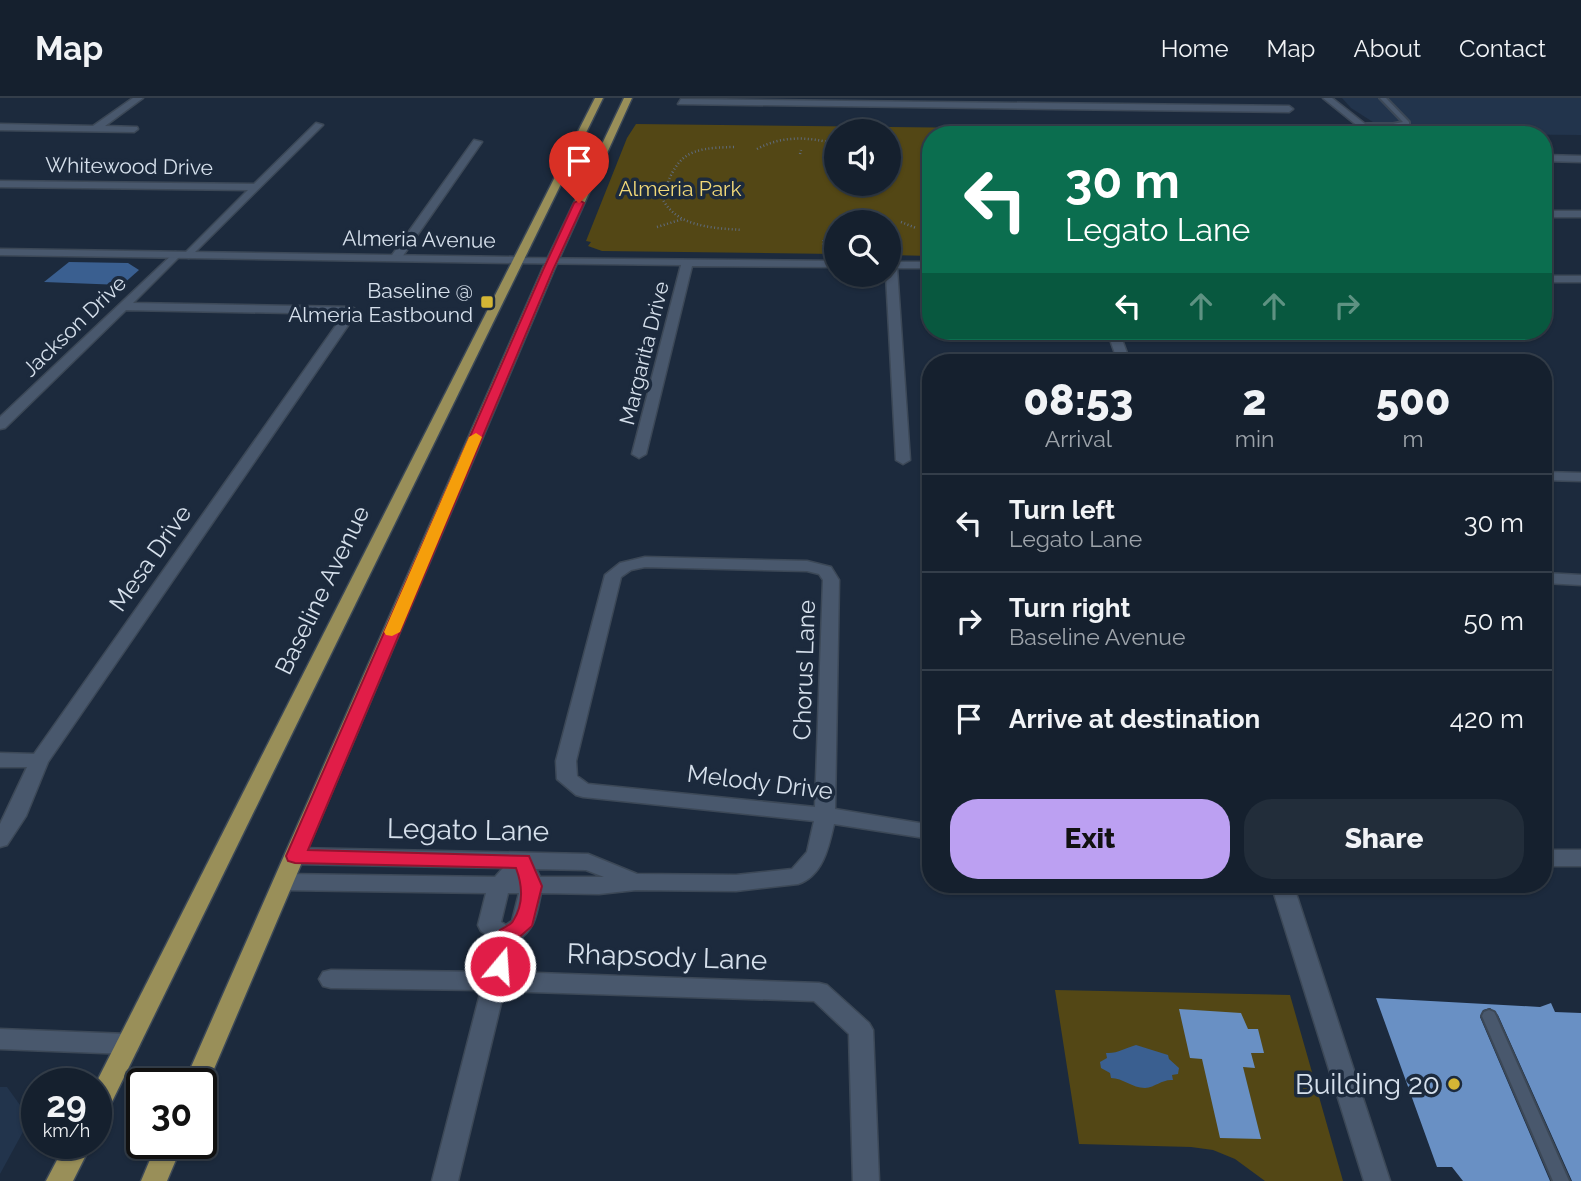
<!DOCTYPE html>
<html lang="en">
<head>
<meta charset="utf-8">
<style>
	:root { --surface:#15202e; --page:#222d3a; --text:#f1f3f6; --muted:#9da3aa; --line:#343e4a; --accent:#bca0f2 }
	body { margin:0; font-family:Raleway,sans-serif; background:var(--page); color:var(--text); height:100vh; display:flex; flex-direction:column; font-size:26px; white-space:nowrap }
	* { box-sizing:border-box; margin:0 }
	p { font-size:23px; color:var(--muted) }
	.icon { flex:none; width:38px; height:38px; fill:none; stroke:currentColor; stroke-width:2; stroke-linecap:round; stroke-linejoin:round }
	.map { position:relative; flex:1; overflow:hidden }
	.drawer { position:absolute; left:922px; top:256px; width:630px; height:539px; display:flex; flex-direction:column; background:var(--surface); border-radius:28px; box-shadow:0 2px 5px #0004,0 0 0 2px var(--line) }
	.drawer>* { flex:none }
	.top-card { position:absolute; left:922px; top:28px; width:630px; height:214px; border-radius:28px; box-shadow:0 2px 5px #0004,0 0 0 2px var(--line); background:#0b6e4f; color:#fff; overflow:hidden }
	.controls { position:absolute; left:824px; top:21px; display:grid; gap:14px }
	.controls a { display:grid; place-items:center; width:77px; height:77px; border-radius:50%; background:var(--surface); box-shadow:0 2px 5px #0004,0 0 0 2px var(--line); font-size:35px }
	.speed { position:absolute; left:21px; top:970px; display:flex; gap:14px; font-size:35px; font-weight:700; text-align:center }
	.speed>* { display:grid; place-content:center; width:91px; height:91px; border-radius:50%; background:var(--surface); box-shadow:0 2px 5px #0004,0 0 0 2px var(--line); line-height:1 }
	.speed small { font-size:18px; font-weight:400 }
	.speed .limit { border:4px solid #111; border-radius:10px; background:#fff; color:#111 }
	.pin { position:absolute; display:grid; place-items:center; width:60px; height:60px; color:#fff; margin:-72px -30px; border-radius:50% 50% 50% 0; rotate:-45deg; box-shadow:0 0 7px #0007 }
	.pin .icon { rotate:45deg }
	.me { position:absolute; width:77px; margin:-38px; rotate:18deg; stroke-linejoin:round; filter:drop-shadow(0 0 5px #0008) }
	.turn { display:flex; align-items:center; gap:24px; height:147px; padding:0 28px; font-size:32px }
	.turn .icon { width:91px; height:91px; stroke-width:2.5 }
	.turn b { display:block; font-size:49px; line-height:60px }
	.lanes { display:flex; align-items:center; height:66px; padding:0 28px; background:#0003; justify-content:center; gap:35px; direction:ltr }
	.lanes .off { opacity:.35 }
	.eta { display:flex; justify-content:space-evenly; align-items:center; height:119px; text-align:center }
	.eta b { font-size:42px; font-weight:800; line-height:49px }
	.action { display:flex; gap:14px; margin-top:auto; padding:14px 28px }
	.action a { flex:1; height:80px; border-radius:28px; background:var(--accent); color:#111; font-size:28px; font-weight:800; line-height:80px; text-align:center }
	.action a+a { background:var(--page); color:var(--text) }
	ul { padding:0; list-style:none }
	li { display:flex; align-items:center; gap:21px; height:98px; padding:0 28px; border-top:2px solid var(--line) }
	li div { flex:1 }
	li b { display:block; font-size:26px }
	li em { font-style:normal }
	header { display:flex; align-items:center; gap:42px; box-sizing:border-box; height:98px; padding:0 35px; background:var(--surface); border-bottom:2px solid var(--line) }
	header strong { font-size:33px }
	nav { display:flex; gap:38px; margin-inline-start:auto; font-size:24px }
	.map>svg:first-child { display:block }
	.built { fill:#22344c }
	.green { fill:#534715; fill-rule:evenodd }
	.water { fill:#3a5f90 }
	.building { fill:#6990c4 }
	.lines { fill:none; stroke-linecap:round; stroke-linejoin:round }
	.service-casing { stroke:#3c4857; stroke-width:4 }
	.minor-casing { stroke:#3c4857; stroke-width:3 }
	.tertiary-casing { stroke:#3c4857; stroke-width:3 }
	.primary-casing { stroke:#3c4857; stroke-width:3 }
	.path { stroke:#606c7d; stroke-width:2.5; stroke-dasharray:1 2.5; stroke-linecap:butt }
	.service { fill:#49586d; fill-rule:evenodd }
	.minor { fill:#49586d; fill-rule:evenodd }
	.tertiary { fill:#49586d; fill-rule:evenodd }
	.primary { fill:#998f59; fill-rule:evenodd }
	.route { fill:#e11d48; stroke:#92132f; stroke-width:2 }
	.slow { fill:#f59e0b }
	.poi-dot { fill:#d4b635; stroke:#1c2a3d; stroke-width:2.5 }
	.labels { text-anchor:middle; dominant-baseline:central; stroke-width:7; stroke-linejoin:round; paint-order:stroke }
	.far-street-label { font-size:21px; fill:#d6e0ec; stroke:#1c2a3d }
	.far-park-label { font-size:21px; fill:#f1d878; stroke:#1c2a3d }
	.far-poi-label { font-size:21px; fill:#d6e0ec; stroke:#1c2a3d; text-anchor:end }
	.street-label { font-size:24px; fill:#d6e0ec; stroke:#1c2a3d }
	.near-street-label { font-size:28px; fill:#d6e0ec; stroke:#1c2a3d }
	.near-poi-label { font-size:28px; fill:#d6e0ec; stroke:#1c2a3d; text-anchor:end }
</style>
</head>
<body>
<header>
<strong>Map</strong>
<nav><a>Home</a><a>Map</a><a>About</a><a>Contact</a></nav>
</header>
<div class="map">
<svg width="1581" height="1083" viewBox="0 0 1581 1083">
	<rect width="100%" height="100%" fill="#1c2a3d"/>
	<g class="built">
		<path d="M 1342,0 L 1581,0 L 1581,37 L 1390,35 L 1351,10 Z"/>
		<path d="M 0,989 L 7,989 L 30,1021 L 0,1076 Z"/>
	</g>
	<g class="green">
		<path d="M 636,26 L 978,30 L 979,37 L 931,37 L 931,158 L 889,157 L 889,124 L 836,124 L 836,156 L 602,153 L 588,148 L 591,144 L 586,143 L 627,40 ZM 836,33 L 889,33 L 889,86 L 836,86 Z"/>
		<path d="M 1055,892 L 1290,897 L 1343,1083 L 1265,1083 L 1235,1061 L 1213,1052 L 1191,1049 L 1079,1046 Z"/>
	</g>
	<g class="water">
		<path d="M 69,164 L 128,165 L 139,172 L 122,187 L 44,184 Z"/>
		<path d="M 1136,947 L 1168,957 L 1169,961 L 1179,970 L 1178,976 L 1172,977 L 1173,982 C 1162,981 1156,989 1145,990 C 1132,990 1123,980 1111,980 L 1110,975 L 1101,970 L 1100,964 L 1107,960 L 1106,955 C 1117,956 1125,950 1136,947 Z"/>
	</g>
	<g class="building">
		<path d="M 1376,900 L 1540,909 L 1551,905 L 1555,914 L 1581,915 L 1581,1083 L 1572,1083 L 1498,917 L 1490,910 L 1483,912 L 1480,919 L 1550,1083 L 1463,1083 L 1452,1069 L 1437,1069 Z"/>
		<path d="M 1179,911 L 1241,915 L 1248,931 L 1258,931 L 1264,955 L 1251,955 L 1255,970 L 1243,969 L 1261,1041 L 1220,1040 L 1202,961 L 1190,960 Z"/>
	</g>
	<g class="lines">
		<g class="service-casing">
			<g id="service">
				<path d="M 1380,0 L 1386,0 L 1409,24 L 1409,26 L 1393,30 L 1364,29 L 1366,26 L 1393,26 L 1403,24 Z"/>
				<path d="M 1489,912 L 1494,914 L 1496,918 L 1569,1083 L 1553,1083 L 1482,918 L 1484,914 Z"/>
			</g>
		</g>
		<g class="minor-casing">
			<g id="minor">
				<path d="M 133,0 L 143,0 L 105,28 L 137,29 L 138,31 L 134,34 L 0,32 L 0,26 L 93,28 Z"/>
				<path d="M 1323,0 L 1332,0 L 1379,37 L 1369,37 Z"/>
				<path d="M 681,1 L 1289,8 L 1293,11 L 1289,14 L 678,6 Z"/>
				<path d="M 316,25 L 323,27 L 189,160 L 185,159 L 185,155 L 248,92 L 0,89 L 0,83 L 254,86 Z"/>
				<path d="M 474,42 L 482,44 L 400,162 L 392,162 L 390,160 Z"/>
				<path d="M 1544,57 L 1581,58 L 1581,64 L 1544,63 Z"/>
				<rect x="1544" y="113" width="37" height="6"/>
				<path d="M 175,154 L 179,155 L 179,159 L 133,205 L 352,209 L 358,213 L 48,664 L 26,718 L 7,747 L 0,749 L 0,726 L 27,669 L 0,669 L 0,655 L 34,656 L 344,216 L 126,212 L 5,330 L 0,331 L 0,319 Z"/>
				<path d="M 513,160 L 836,163 L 836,169 L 692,168 L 646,356 L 639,360 L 632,356 L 681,167 L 517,165 L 513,164 Z"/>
				<path d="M 889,164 L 931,164 L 931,170 L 897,170 L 910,362 L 903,366 L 896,362 L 886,177 L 889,177 Z"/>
				<rect x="1544" y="178" width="37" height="6"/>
				<path d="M 1107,233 L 1119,233 L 1128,258 L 1270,260 L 1276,264 L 1118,264 Z"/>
				<path d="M 1544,374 L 1581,375 L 1581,383 L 1544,382 Z"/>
				<path d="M 645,459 L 807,463 L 831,469 L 839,482 L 835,711 L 931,727 L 931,741 L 834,726 C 829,748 823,778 798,786 L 736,793 L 636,792 L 599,796 L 541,795 C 536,818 536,830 516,844 L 509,874 L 819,885 L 827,887 L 869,925 L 873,932 L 879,1083 L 853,1083 L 849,936 L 814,903 L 504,893 L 458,1083 L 432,1083 L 481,892 L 331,890 L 323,888 L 319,881 L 323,874 L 331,872 L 486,874 L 494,842 L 481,833 L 478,827 L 486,795 L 284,792 L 276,790 L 273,784 L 276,778 L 284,776 L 495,779 L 503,770 L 295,766 L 288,763 L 284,758 L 288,753 L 295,750 L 588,756 L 637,776 L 736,777 L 792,771 L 807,754 L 814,723 L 583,699 L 576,697 L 557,681 L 556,663 L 605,477 L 620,465 ZM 645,469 L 807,473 L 819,476 L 823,482 L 815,709 L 588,686 L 577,678 L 576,663 L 621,479 L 631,472 ZM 536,771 L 586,772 L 604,779 L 540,779 ZM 508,795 L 519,795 L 512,823 L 506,827 L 501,824 Z"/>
				<path d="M 1544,475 L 1581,477 L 1581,487 L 1544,485 Z"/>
				<rect x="1544" y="752" width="37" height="16"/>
				<path d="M 1271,786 L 1293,786 L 1390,1083 L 1364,1083 Z"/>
			</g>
		</g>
		<g class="tertiary-casing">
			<g id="tertiary">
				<path d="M 0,151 L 517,159 L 523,162 L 517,165 L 0,157 Z"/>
				<path d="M 0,931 L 128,936 L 137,939 L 140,946 L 137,953 L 128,956 L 0,951 Z"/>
			</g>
		</g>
		<g class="primary-casing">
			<g id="primary">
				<path d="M 595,0 L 603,0 L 105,1018 L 96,1021 L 96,985 Z"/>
				<path d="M 624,0 L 632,0 L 554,172 L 208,985 L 201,994 L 201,985 L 184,985 L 542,172 Z"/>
				<path d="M 66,1045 L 92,1045 L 73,1083 L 46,1083 Z"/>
				<path d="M 157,1045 L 183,1045 L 167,1083 L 141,1083 Z"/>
			</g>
		</g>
		<g class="path">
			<path d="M 734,49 C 688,50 677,55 662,100 C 676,129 713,130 742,132"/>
			<path d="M 757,51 C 783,37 809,39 836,46"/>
			<path d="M 800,56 L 801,52"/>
			<path d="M 925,90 L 928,90"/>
			<path d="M 901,124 L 916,130"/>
			<path d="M 657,129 L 683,121"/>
			<path d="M 824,140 L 836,141 L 836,147 L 823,147 Z"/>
		</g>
		<use href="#service" class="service"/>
		<use href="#minor" class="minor"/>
		<use href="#tertiary" class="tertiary"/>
		<use href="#primary" class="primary"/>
	</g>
	<path class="route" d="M 579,102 L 584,105 L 553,172 L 308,752 L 529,758 L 542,788 L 532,828 L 515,843 L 507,874 L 500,876 L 493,874 C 488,865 492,840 500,832 C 504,829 511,827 513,823 C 524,806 522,786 516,770 L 295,765 L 288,763 L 286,758 L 543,172 L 574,105 Z"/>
	<path class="slow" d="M 476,335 L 482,339 L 400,534 L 392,538 L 386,537 L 384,534 L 469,339 Z"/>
	<g class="poi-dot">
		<rect x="480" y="197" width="14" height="14" rx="3.5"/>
		<circle cx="1454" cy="986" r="7"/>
	</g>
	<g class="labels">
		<g class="far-street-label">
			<text transform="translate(129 68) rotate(1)">Whitewood Drive</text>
			<text transform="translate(419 141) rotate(1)">Almeria Avenue</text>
			<text transform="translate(74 228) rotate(-44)">Jackson Drive</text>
			<text transform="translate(644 255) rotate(-76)">Margarita Drive</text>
		</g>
		<g class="far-park-label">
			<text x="680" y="90">Almeria Park</text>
		</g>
		<g class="far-poi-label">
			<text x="473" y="192">Baseline @<tspan x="473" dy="24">Almeria Eastbound</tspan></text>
		</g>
		<g class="street-label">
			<text transform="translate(150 460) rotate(-55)">Mesa Drive</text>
			<text transform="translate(322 492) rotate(-64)">Baseline Avenue</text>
			<text transform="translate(804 572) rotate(-88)">Chorus Lane</text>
			<text transform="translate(760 684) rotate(7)">Melody Drive</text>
		</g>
		<g class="near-street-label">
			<text transform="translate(468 732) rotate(1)">Legato Lane</text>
			<text transform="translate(667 859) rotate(2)">Rhapsody Lane</text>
		</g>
		<g class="near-poi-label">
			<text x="1440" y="986">Building 20</text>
		</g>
	</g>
</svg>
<div class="controls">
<a><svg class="icon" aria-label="sound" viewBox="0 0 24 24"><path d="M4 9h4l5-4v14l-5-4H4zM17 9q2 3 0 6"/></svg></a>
<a><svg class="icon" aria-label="search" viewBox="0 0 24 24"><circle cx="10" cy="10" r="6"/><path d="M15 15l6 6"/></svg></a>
</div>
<div class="speed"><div>29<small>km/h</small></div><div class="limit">30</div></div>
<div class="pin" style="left:579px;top:105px;background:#d93025"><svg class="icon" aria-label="arrive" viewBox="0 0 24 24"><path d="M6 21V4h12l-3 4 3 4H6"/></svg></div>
<svg class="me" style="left:500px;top:868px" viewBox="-20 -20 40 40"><circle r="17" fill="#e11d48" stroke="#fff" stroke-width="3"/><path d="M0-11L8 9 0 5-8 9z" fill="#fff"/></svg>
<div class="top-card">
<div class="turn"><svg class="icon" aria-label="left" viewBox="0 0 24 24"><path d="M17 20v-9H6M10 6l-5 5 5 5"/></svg><div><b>30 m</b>Legato Lane</div></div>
<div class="lanes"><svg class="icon" aria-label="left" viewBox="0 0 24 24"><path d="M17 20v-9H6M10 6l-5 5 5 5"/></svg><svg class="icon off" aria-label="ahead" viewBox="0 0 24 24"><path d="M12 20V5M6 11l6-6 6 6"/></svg><svg class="icon off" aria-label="ahead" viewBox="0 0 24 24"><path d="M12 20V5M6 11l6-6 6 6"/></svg><svg class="icon off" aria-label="right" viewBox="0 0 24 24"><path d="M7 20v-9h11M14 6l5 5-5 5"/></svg></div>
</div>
<section class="drawer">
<div class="eta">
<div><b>08:53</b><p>Arrival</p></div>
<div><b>2</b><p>min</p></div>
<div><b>500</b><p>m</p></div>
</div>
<ul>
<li><svg class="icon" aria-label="left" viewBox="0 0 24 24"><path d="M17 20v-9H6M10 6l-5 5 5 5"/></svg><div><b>Turn left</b><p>Legato Lane</p></div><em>30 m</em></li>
<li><svg class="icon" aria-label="right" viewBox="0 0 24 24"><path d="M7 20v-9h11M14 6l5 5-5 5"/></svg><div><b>Turn right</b><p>Baseline Avenue</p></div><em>50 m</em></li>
<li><svg class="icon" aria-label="arrive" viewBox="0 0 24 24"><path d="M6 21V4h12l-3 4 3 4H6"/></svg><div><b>Arrive at destination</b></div><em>420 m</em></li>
</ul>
<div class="action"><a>Exit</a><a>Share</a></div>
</section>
</div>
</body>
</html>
